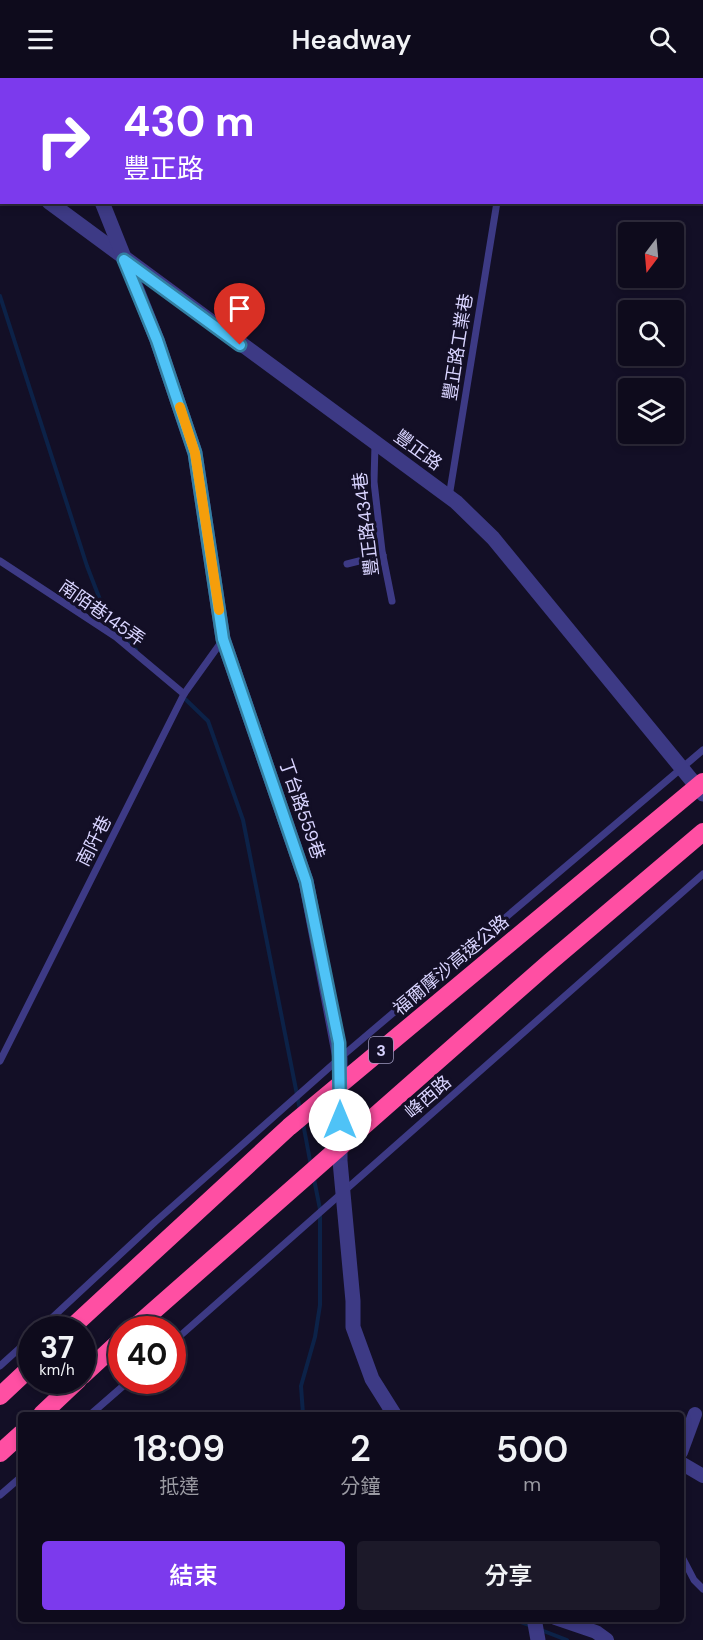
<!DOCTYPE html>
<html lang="zh-TW">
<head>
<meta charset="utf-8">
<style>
	:root { --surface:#0e0b1c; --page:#1c1929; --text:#f1f3f6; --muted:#9b9ba3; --line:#2e2b3b; --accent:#7c3aed }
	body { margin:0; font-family:"DM Sans","Noto Sans TC",sans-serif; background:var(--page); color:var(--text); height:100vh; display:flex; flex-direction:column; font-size:22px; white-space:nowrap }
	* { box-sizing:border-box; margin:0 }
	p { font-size:20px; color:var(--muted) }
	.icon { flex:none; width:33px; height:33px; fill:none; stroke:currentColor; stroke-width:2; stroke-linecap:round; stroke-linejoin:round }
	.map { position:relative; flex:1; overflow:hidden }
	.side { position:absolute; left:18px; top:1334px; width:666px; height:210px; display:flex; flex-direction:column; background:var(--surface); border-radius:6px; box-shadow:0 3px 9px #0003,0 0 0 2px var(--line) }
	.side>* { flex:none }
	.banner { position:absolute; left:0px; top:0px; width:704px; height:126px; box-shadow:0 3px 9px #0003,0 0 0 2px var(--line); background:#7c3aed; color:#fff; overflow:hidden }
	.needle { width:39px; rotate:196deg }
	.buttons { position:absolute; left:618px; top:144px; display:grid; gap:12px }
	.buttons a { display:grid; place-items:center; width:66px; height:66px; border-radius:6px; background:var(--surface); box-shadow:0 3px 9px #0003,0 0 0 2px var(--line); font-size:30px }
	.speed { position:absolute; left:18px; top:1238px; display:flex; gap:12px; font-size:30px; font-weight:700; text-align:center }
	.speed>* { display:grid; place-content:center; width:78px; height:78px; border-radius:50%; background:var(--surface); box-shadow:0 3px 9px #0003,0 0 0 2px var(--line); line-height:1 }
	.speed small { font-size:15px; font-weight:400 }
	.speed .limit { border:9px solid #d22; background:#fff; color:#111 }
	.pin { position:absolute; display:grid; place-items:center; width:51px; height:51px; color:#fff; margin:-62px -26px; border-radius:50% 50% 50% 0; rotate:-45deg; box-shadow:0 0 6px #0007 }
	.pin .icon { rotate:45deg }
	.me { position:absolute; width:66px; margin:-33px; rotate:0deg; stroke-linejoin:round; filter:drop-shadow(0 0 4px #0008) }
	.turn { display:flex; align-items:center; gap:21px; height:126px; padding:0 24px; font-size:27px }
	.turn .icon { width:78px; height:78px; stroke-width:2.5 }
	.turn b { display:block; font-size:42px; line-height:51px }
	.eta { display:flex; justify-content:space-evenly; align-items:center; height:102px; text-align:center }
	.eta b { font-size:36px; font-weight:600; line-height:42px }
	.primary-button { display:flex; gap:12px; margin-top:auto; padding:12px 24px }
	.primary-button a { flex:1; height:69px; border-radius:6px; background:var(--accent); color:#fff; font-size:24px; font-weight:600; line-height:69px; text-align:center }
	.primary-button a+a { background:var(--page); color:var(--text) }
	header { display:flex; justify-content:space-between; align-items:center; height:78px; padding:0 24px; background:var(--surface); font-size:27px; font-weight:600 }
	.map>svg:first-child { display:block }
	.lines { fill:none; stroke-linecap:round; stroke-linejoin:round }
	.stream { stroke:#0c2248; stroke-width:4 }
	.service { stroke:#3d3a85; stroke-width:7 }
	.minor { stroke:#3d3a85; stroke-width:14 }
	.tertiary { stroke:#3d3a85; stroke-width:15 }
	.motorway { stroke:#ff4fa3; stroke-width:18 }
	.motorway-bridge { stroke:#ff4fa3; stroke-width:18 }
	.route-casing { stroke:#337fa1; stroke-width:15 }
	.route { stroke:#4fc3f7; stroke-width:10 }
	.slow { stroke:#f59e0b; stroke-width:10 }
	.labels { text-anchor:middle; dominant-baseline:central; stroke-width:6; stroke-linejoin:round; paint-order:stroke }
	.shield { fill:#130f26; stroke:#9e99be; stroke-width:1.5 }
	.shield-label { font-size:16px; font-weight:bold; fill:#d9d4ff }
	.street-label { font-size:18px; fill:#d9d4ff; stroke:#130f26 }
</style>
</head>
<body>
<header><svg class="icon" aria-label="menu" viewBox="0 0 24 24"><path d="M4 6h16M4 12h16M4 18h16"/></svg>Headway<svg class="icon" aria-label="search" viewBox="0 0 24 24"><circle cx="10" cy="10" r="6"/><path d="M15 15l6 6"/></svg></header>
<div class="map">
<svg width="703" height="1562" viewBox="0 0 703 1562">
	<rect width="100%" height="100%" fill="#130f26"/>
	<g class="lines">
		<g class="stream">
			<path d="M 0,218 L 87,488 L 109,545 L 136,572"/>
			<path d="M 182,618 L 208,643 L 243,742 L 300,1032"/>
			<path d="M 303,1045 L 311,1088"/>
			<path d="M 303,1336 L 301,1308 L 315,1259 L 320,1227 L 320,1131 L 314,1101"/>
			<path d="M 510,1540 L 532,1548"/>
			<path d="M 541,1552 L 567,1562"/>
		</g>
		<g class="service">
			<path d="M 472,0 L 473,2"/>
			<path d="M 702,3 L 703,7"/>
			<path d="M 702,109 L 703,109"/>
			<path d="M 375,366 L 374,404 L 382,473 L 392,523"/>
			<path d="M 449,419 L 497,124"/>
			<path d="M 0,483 L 116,559 L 184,616"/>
			<path d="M 347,486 L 383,477"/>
			<path d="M 0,983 L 184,616 L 222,563"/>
			<path d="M 40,1251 L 155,1144 L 340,980 L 703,672"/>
			<path d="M 172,1265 L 703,796"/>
			<path d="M 0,1288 L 32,1259"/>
			<path d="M 91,1336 L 130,1302"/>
			<path d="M 0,1417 L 21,1399"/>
			<path d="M 681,1477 L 694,1502 L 703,1511"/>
		</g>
		<g class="minor">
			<path d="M 681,1374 L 695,1336"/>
			<path d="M 681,1385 L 703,1398"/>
			<path d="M 555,1540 L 596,1554 L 607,1562"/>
		</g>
		<g class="tertiary">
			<path d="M 53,0 L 54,2"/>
			<path d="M 0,88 L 2,89"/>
			<path d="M 49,124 L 456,424 L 493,460 L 703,716"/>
			<path d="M 102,124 L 157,262 L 195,375 L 223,561 L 306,803 L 340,980 L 340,1083 L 353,1223 L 353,1249 L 372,1301 L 394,1336"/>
			<path d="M 534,1540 L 538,1562"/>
		</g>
		<g class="motorway">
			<path d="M 82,1298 L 122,1261"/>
			<path d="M 0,1318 L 32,1288"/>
			<path d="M 42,1336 L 78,1302"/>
			<path d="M 0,1375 L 21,1356"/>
		</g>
		<g class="motorway-bridge">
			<path d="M 70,1251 L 289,1049 L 703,704"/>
			<path d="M 133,1251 L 551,883 L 703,754"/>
		</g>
	</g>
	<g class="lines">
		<g class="route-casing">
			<path id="route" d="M 240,267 L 124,182 L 157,262 L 195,375 L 223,561 L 306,803 L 339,965 L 340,1042"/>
		</g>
		<use href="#route" class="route"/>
		<path class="slow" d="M 180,329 L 195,375 L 219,532"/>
	</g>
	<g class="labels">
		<rect class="shield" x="369" y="959" width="24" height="26" rx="4.5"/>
		<g class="shield-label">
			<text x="381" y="972">3</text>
		</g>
		<g class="street-label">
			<text transform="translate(458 269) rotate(-81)">豐正路工業巷</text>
			<text transform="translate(418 372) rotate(36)">豐正路</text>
			<text transform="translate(366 446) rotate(-97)">豐正路434巷</text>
			<text transform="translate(102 535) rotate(35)">南陌巷145弄</text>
			<text transform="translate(302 731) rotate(71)">丁台路559巷</text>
			<text transform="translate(94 763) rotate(-63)">南阡巷</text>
			<text transform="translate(451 887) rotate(-40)">福爾摩沙高速公路</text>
			<text transform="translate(428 1019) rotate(-41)">峰西路</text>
		</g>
	</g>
</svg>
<div class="buttons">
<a><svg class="needle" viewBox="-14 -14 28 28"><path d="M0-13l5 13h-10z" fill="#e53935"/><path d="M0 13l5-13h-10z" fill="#9b9ba3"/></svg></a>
<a><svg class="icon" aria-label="search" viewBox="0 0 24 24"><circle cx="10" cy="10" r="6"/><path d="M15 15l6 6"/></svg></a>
<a><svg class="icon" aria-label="layers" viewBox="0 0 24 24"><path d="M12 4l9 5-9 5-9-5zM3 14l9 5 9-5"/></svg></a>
</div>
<div class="speed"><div>37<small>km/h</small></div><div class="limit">40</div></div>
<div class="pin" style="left:240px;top:267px;background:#d93025"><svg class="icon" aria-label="arrive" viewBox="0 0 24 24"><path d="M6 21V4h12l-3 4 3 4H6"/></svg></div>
<svg class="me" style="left:340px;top:1042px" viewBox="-20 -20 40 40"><circle r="19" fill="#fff"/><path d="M0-13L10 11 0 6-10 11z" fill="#4fc3f7"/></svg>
<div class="banner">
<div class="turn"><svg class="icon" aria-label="right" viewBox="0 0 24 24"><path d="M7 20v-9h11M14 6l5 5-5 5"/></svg><div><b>430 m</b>豐正路</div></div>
</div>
<section class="side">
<div class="eta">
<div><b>18:09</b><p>抵達</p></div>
<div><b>2</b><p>分鐘</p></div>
<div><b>500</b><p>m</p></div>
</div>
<div class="primary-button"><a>結束</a><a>分享</a></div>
</section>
</div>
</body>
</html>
